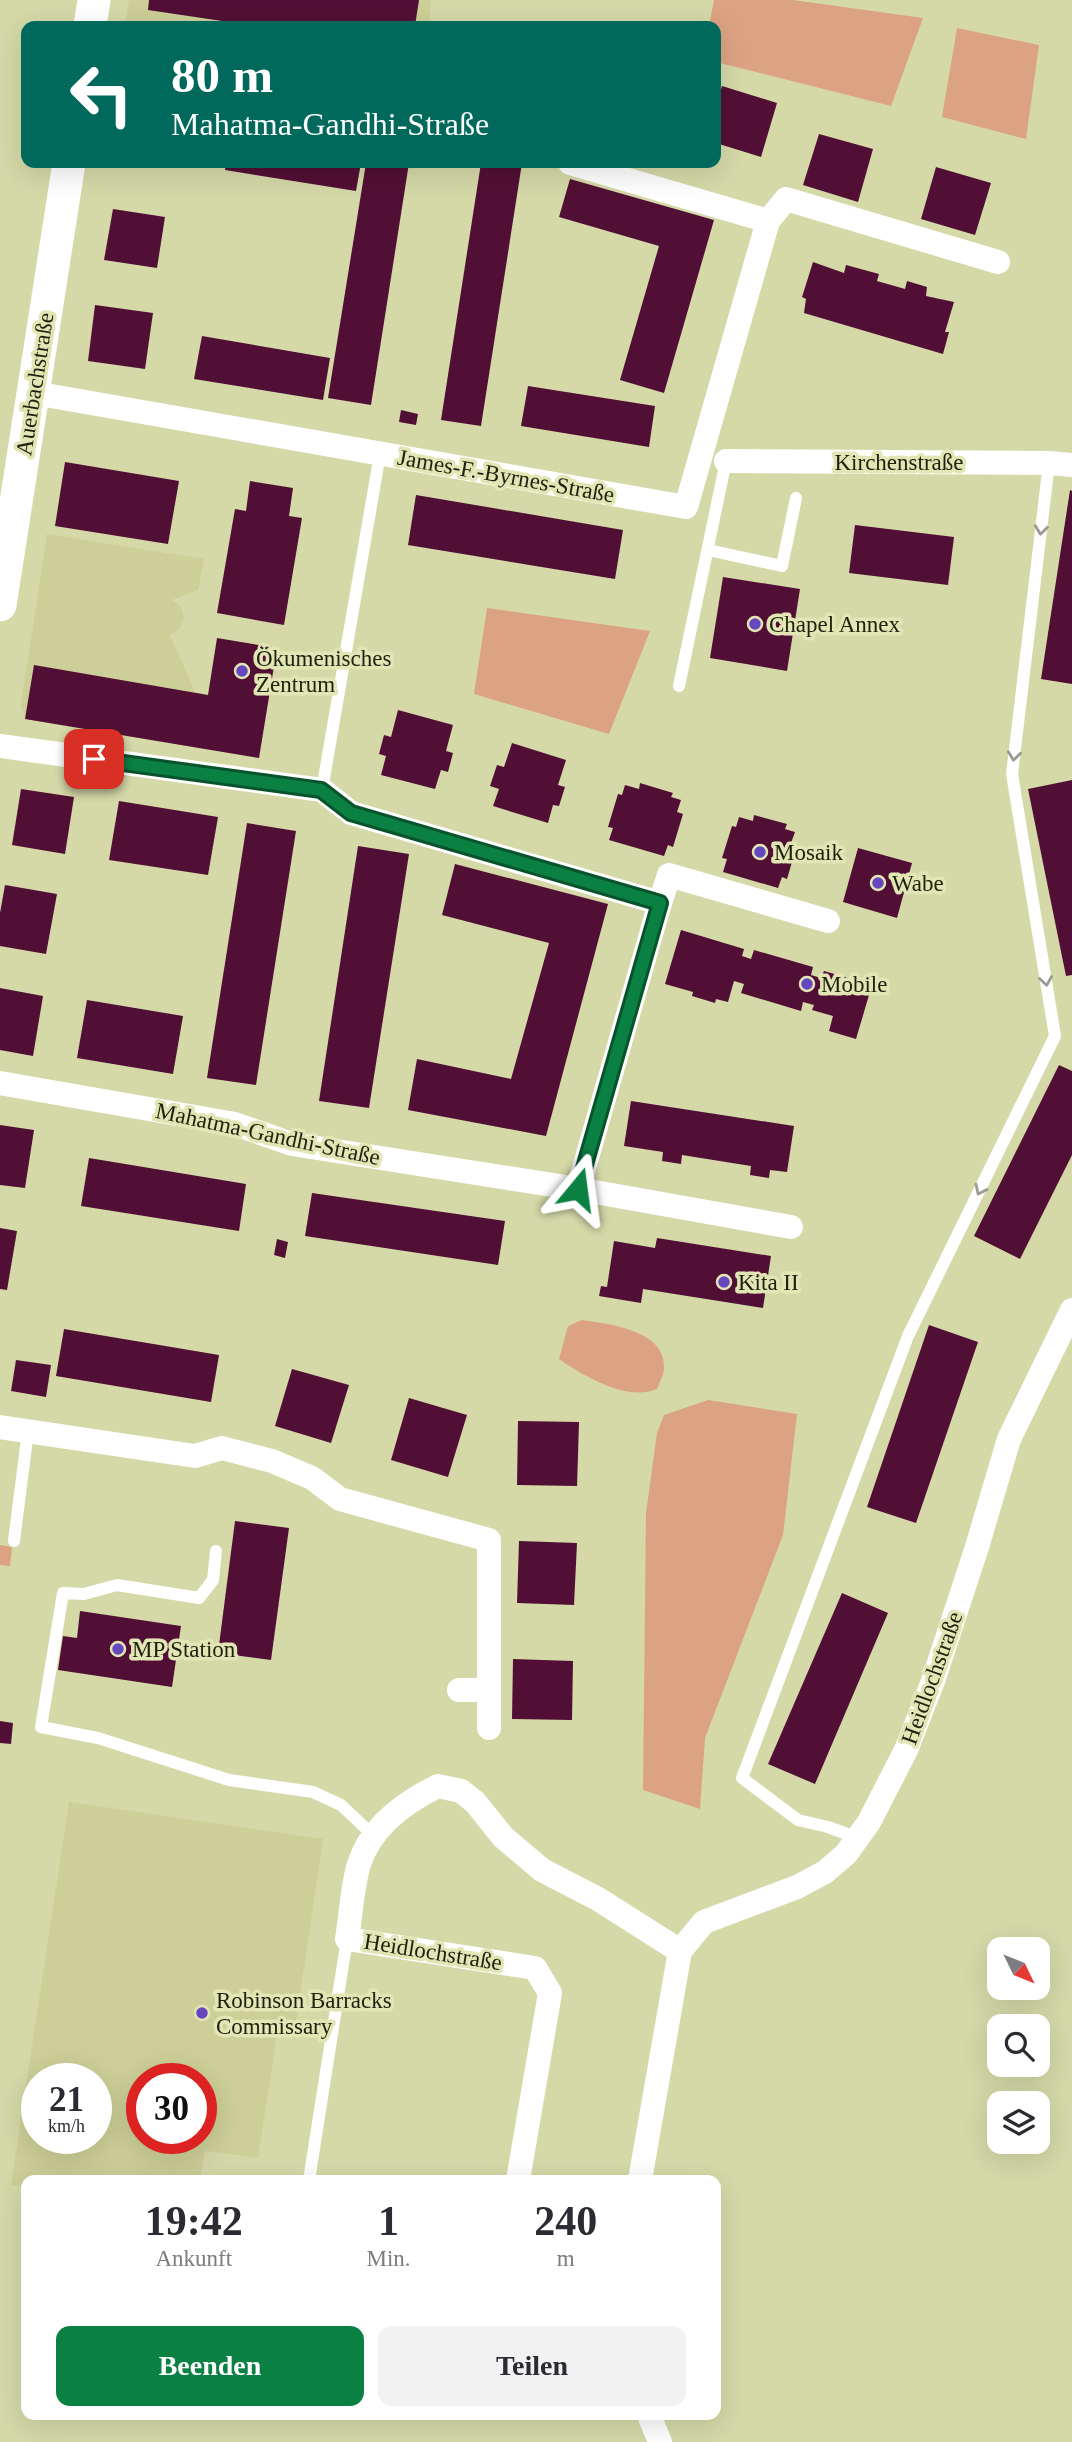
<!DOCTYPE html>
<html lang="de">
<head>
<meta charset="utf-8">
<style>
	:root { --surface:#fff; --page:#f2f2f3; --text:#2b2b33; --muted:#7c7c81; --accent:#0b8043 }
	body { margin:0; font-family:"Times New Roman",serif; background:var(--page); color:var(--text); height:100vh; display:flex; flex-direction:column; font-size:26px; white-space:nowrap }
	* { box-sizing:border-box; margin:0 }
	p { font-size:23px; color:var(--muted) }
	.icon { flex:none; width:38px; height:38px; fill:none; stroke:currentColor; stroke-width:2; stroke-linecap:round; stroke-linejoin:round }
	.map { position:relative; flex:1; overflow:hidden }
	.sheet { position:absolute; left:21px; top:2175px; width:700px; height:245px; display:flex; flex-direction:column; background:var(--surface); border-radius:14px; box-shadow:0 7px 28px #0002 }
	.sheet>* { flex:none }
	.guide { position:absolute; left:21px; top:21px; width:700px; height:147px; border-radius:14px; box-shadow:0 7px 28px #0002; background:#00695c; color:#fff; overflow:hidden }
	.needle { width:46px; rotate:133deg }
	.controls { position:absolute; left:987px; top:1937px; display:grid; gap:14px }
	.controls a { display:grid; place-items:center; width:63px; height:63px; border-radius:14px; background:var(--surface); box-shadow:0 7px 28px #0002; font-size:35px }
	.speed { position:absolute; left:21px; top:2063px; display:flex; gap:14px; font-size:35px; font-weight:700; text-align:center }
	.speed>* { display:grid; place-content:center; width:91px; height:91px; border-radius:50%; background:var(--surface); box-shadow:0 7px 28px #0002; line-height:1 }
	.speed small { font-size:18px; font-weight:400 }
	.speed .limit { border:10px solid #d22; background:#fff; color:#111 }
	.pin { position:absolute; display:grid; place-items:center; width:60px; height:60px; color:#fff; margin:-30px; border-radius:14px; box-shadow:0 4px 10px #0006 }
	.me { position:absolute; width:77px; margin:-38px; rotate:16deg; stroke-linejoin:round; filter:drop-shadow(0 0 5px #0008) }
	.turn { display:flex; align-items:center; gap:24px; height:147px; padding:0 35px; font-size:32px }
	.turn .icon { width:91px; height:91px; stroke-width:2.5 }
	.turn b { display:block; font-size:49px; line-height:60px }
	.eta { display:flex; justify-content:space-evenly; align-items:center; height:119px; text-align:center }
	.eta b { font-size:42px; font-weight:800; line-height:49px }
	.primary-button { display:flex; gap:14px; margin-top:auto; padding:14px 35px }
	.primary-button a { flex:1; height:80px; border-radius:14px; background:var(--accent); color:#fff; font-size:28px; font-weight:800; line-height:80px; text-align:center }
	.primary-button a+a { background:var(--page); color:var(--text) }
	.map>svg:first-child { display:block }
	.built { fill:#cccf97; fill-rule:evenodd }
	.green { fill:#dca382 }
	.building { fill:#520f35 }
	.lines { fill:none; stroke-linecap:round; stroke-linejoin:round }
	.service { stroke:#fff; stroke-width:12 }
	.minor { stroke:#fff; stroke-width:24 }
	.secondary { stroke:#fff; stroke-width:33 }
	.oneway { stroke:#9a9b93 }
	.route-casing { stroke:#07532c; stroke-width:18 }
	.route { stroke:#0b8043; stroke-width:12 }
	.poi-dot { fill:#6747c0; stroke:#e2e6b5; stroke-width:2.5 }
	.labels { text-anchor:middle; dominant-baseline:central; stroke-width:7; stroke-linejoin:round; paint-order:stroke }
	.street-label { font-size:23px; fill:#1f200e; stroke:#e2e6b5 }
	.poi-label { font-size:23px; fill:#1f200e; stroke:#e2e6b5; text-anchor:start }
</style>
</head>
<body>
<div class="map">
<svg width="1072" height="2442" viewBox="0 0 1072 2442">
	<rect width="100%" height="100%" fill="#d5d9a8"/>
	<g class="built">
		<path d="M 129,0 L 431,0 L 429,26 L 125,26 Z"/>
		<path d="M 47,534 L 204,559 L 198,590 L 172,600 L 181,607 L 184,618 L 179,630 L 170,635 L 195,692 L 208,695 L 199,748 L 25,719 L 21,705 Z"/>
		<path d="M 69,1802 L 323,1839 L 294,2036 L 277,2034 L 258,2158 L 205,2151 L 200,2180 L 26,2180 L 26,2187 L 11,2185 ZM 37,2079 L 96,2079 L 96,2138 L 37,2138 ZM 142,2079 L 201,2079 L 201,2138 L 142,2138 Z"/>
	</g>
	<g class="green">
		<path d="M 714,0 L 793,0 L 923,18 L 891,106 L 716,62 L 716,26 L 709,26 Z"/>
		<path d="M 957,28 L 1039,45 L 1026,139 L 942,117 Z"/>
		<path d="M 487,608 L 650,631 L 609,734 L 474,694 Z"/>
		<path d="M 582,1320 C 609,1324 667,1330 664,1369 C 664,1375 659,1383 657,1389 C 627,1402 584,1376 559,1359 L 568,1326 Z"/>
		<path d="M 708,1400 L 797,1414 L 783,1535 L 705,1738 L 700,1809 L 643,1790 L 646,1513 L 657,1433 L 664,1415 Z"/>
		<path d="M 0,1545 L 12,1547 L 10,1566 L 0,1565 Z"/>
	</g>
	<g class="building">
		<path d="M 149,0 L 419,0 L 415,26 L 256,26 L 148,10 Z"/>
		<path d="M 722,86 L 777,103 L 761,157 L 716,143 L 716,108 Z"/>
		<path d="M 819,134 L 873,149 L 858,202 L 803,185 Z"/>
		<path d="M 149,163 L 172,163 L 172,168 Z"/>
		<path d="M 226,163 L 361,163 L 356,191 L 225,170 Z"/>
		<path d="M 366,163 L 409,163 L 371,405 L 328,398 Z"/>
		<path d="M 481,163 L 522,163 L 481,426 L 441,420 Z"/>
		<path d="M 936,167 L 991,183 L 975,235 L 921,219 Z"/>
		<path d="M 570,179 L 714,220 L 664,393 L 620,380 L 659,246 L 559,217 Z"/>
		<path d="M 113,209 L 165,217 L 157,268 L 104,260 Z"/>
		<path d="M 813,262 L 844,273 L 846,265 L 879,274 L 877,281 L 905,289 L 907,281 L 927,287 L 926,296 L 954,302 L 945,332 L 949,332 L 943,354 L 804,313 L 806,299 L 802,297 Z"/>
		<path d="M 95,305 L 153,313 L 145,369 L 88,361 Z"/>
		<path d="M 202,336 L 330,358 L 323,400 L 194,379 Z"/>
		<path d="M 528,386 L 655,406 L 649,447 L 521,426 Z"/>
		<path d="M 401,410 L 418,414 L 416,425 L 399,422 Z"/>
		<path d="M 65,462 L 179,481 L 168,544 L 55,526 Z"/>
		<path d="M 250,481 L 293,488 L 289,516 L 302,518 L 284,625 L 217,613 L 235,509 L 246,511 Z"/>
		<path d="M 1070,490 L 1072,491 L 1072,684 L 1041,679 Z"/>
		<path d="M 416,495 L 623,530 L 615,579 L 408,545 Z"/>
		<path d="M 855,525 L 954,537 L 948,585 L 849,573 Z"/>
		<path d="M 723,577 L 800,589 L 787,671 L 710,658 Z"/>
		<path d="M 217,638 L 277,648 L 259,758 L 25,719 L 34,665 L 208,695 Z"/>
		<path d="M 398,710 L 453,725 L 446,751 L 453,753 L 448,772 L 441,770 L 435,789 L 381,775 L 386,756 L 379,754 L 384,735 L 391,737 Z"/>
		<path d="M 512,743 L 566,760 L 558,785 L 565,787 L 559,806 L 553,805 L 548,823 L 493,806 L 499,789 L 490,786 L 497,765 L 504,767 Z"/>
		<path d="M 1072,780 L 1072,975 L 1066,976 L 1028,789 Z"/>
		<path d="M 640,783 L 673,793 L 671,797 L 681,800 L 677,812 L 683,814 L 673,847 L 668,845 L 664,856 L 609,840 L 613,828 L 608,827 L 618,794 L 622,795 L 625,785 L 639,789 Z"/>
		<path d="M 21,789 L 74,797 L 65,854 L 12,845 Z"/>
		<path d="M 119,801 L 218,817 L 208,875 L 109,860 Z"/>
		<path d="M 754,815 L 787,824 L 785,829 L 795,832 L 791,843 L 797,845 L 787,879 L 782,877 L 778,888 L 723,872 L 727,859 L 722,858 L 732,826 L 736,827 L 739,817 L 753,821 Z"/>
		<path d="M 247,823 L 296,831 L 256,1085 L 207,1078 Z"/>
		<path d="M 358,846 L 409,854 L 369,1108 L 319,1101 Z"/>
		<path d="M 858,848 L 912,863 L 897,918 L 843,902 Z"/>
		<path d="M 455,864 L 608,904 L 546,1136 L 408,1110 L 417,1059 L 511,1079 L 549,943 L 442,915 Z"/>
		<path d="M 5,885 L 57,894 L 46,954 L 0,946 L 0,913 Z"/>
		<path d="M 681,930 L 744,949 L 742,956 L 751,959 L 754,950 L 813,967 L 811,975 L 821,978 L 824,971 L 872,985 L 856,1039 L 829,1031 L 833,1016 L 812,1010 L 814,1005 L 803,1002 L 801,1011 L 741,993 L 744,984 L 734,981 L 728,1002 L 716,999 L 715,1003 L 692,996 L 693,992 L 665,984 Z"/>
		<path d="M 0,988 L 43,996 L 33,1056 L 0,1050 Z"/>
		<path d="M 87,1000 L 183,1016 L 173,1074 L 77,1058 Z"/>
		<path d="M 1059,1065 L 1072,1071 L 1072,1155 L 1020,1259 L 974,1236 Z"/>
		<path d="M 631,1101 L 794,1126 L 787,1172 L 770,1170 L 769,1178 L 750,1175 L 751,1166 L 682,1155 L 681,1164 L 662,1161 L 663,1152 L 624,1146 Z"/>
		<path d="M 0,1125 L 34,1130 L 25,1188 L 0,1185 Z"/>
		<path d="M 89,1158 L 246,1184 L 239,1231 L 81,1206 Z"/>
		<path d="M 312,1193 L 505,1221 L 498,1265 L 305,1236 Z"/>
		<path d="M 0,1228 L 17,1231 L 7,1290 L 0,1289 Z"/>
		<path d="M 657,1238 L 771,1256 L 763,1308 L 643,1289 L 641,1303 L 599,1296 L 601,1286 L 607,1287 L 614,1241 L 655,1248 Z"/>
		<path d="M 277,1239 L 288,1242 L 285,1258 L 274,1255 Z"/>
		<path d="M 929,1325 L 978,1342 L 916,1523 L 867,1507 Z"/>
		<path d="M 64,1329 L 219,1355 L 211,1402 L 56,1376 Z"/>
		<path d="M 16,1360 L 51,1365 L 46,1397 L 11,1391 Z"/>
		<path d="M 292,1369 L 349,1385 L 331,1443 L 275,1426 Z"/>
		<path d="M 409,1398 L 467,1415 L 448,1477 L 391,1460 Z"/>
		<path d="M 518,1421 L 579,1422 L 577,1486 L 517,1485 Z"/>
		<path d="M 235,1521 L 289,1528 L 271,1660 L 218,1653 Z"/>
		<path d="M 519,1541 L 577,1543 L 574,1605 L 517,1603 Z"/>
		<path d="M 842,1593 L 888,1613 L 815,1784 L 768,1764 Z"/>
		<path d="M 80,1611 L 181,1626 L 172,1687 L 58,1670 L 63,1636 L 77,1638 Z"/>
		<path d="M 513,1659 L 573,1661 L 572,1720 L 512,1719 Z"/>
		<path d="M 0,1721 L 13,1723 L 11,1744 L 0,1743 Z"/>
	</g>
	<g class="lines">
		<g class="service">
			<path d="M 708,550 L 782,566 L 796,498"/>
			<path d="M 679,686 L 726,461"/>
			<path d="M 322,790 L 380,454"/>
			<path d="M 14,1541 L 28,1431"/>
			<path d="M 216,1551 L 213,1580 L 199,1598 L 117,1585 L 84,1594 L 63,1593 L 41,1727 L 98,1738 L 229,1780 L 313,1792 L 341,1805 L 374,1836"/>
			<path d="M 858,1838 L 828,1827 L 798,1820 L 742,1778 L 908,1336 L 1055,1036 L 1012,774 L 1049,463"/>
			<path d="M 309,2180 L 347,1939"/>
		</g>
		<g class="minor">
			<path d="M 570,163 L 768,221"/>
			<path d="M 34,393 L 686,507 L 768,221 L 786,199 L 998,262"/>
			<path d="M 726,461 L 1049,463 L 1072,465"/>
			<path d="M 0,746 L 322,790 L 351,813 L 660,903 L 669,875 L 828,921"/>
			<path d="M 0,1083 L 235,1124 L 292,1144 L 578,1189 L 660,903"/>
			<path d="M 578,1189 L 791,1227"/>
			<path d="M 0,1427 L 195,1456 L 222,1448 L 272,1461 L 312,1478 L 340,1499 L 489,1540 L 489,1728"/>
			<path d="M 459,1690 L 489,1690"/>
			<path d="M 680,1951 L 704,1922 L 797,1887 L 825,1872 L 846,1854 L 869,1822 L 906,1750 L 933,1681 L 977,1547 L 1009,1439 L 1072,1310"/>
			<path d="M 518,2180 L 550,1993 L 535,1968 L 347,1939 C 351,1915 352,1887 359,1864 C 371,1827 405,1802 438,1786 L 461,1791 L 475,1802 L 503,1837 L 542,1870 L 598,1899 L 680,1951 L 640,2180"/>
			<path d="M 649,2415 L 660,2442"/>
		</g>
		<g class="secondary">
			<path d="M 90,26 L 94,0"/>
			<path d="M 0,605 L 69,163"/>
		</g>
	</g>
	<defs><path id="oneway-chevron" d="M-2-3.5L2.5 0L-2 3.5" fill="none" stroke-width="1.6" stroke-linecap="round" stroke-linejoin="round" transform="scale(1.75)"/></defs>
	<g class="oneway">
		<use href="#oneway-chevron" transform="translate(1041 530) rotate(97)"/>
		<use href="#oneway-chevron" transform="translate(1014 756) rotate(97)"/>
		<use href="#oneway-chevron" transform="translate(1046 981) rotate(81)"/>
		<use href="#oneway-chevron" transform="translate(980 1190) rotate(116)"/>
	</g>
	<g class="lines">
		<g class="route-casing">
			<path id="route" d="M 94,759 L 321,790 L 351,813 L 660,903 L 578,1189"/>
		</g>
		<use href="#route" class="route"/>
	</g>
	<g class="poi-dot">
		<circle cx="755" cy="624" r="7"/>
		<circle cx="242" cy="671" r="7"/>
		<circle cx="760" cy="852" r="7"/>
		<circle cx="878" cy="883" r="7"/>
		<circle cx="807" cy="984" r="7"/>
		<circle cx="724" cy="1282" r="7"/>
		<circle cx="118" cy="1649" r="7"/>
		<circle cx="202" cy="2013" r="7"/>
	</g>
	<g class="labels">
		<g class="street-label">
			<text transform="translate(35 384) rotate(-81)">Auerbachstraße</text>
			<text x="899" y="462">Kirchenstraße</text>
			<text transform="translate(506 476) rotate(10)">James-F.-Byrnes-Straße</text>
			<text transform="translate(268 1134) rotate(12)">Mahatma-Gandhi-Straße</text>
			<text transform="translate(932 1678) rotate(-70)">Heidlochstraße</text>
			<text transform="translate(433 1952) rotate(9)">Heidlochstraße</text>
		</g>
		<g class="poi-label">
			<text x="769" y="624">Chapel Annex</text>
			<text x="256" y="658">Ökumenisches<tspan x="256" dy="26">Zentrum</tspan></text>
			<text x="774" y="852">Mosaik</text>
			<text x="892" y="883">Wabe</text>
			<text x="821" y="984">Mobile</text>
			<text x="738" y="1282">Kita II</text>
			<text x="132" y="1649">MP Station</text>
			<text x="216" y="2000">Robinson Barracks<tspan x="216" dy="26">Commissary</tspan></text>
		</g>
	</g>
</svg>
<div class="controls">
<a><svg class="needle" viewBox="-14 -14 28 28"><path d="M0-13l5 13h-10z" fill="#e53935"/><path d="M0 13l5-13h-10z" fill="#7c7c81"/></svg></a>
<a><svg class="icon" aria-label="search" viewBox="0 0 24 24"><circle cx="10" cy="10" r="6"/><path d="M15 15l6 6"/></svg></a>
<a><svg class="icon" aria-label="layers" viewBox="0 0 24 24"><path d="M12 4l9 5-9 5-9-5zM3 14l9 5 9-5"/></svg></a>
</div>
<div class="speed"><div>21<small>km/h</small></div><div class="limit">30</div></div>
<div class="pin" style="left:94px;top:759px;background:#d93025"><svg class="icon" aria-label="arrive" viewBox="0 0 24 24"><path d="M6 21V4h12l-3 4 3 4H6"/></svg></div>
<svg class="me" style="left:578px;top:1189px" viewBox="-20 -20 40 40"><path d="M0-17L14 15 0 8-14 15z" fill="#0b8043" stroke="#fff" stroke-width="4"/></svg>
<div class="guide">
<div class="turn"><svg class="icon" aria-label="left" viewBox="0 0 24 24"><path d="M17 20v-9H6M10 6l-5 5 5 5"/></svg><div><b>80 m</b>Mahatma-Gandhi-Straße</div></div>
</div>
<section class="sheet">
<div class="eta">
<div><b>19:42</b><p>Ankunft</p></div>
<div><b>1</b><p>Min.</p></div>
<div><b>240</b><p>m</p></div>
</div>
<div class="primary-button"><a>Beenden</a><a>Teilen</a></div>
</section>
</div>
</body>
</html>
